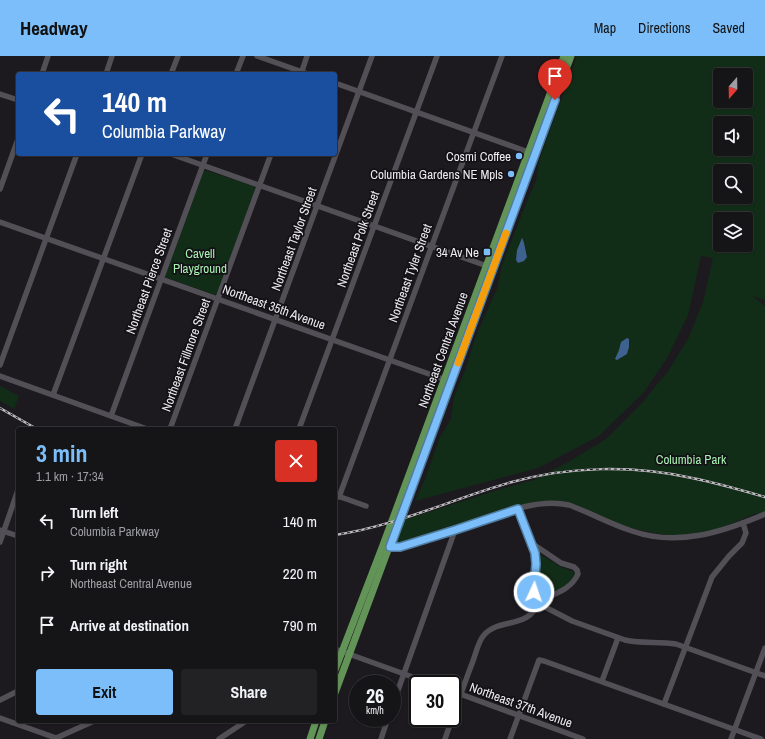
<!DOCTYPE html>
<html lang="en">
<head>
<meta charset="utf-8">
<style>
	:root { --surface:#151417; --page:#222124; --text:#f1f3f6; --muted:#9d9ea1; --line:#343336; --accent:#7bbef9 }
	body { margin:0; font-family:"Archivo Narrow",sans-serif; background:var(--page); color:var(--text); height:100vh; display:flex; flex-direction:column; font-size:15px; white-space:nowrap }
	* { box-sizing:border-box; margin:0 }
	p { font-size:13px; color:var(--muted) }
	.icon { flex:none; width:22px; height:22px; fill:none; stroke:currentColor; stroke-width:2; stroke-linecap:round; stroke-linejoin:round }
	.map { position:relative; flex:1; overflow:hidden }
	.sheet { position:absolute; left:16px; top:371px; width:321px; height:296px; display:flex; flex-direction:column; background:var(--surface); border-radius:4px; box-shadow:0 1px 3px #0004,0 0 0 1px var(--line) }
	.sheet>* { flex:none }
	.banner { position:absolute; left:16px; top:16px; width:321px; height:84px; border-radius:4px; box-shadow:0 1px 3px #0004,0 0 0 1px var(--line); background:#1a4fa0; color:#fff; overflow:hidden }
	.needle { width:26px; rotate:200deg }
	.fabs { position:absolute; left:713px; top:12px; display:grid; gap:8px }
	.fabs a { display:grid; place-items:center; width:40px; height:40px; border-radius:4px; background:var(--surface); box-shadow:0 1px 3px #0004,0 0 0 1px var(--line); font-size:20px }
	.speed { position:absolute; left:349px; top:619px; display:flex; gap:8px; font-size:20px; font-weight:700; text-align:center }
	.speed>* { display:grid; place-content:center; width:52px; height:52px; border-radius:50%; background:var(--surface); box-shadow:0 1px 3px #0004,0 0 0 1px var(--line); line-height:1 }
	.speed small { font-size:10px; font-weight:400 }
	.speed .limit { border:2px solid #111; border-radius:6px; background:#fff; color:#111 }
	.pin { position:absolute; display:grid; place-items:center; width:34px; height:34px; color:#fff; margin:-41px -17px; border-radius:50% 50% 50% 0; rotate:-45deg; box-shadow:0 0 4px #0007 }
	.pin .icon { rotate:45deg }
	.me { position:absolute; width:44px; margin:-22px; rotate:3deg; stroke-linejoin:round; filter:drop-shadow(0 0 3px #0008) }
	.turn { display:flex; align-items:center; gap:14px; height:84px; padding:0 20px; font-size:18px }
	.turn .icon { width:52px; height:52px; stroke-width:2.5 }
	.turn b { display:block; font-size:28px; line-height:34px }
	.round { display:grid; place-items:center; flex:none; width:42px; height:42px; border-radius:4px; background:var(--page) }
	.overview { display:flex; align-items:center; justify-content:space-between; height:68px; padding:0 20px }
	h1 { font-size:24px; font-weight:700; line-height:30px; color:var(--accent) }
	.primary-button { display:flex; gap:8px; margin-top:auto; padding:8px 20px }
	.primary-button a { flex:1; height:46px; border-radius:4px; background:var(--accent); color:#111; font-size:16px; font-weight:700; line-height:46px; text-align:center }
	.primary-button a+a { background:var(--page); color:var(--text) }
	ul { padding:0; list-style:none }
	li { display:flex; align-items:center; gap:12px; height:52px; padding:0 20px }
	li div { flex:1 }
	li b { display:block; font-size:15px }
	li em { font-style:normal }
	header { display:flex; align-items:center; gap:24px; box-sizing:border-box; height:56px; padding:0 20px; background:var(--accent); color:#111 }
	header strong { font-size:19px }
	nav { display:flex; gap:22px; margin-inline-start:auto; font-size:14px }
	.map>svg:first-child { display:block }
	.green { fill:#122d17; fill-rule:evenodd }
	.water { fill:#3f618f }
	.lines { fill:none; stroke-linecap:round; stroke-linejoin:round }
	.minor { stroke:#524f56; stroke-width:5.5 }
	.major { stroke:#639457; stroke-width:7 }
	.rail-casing { stroke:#bbbabe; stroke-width:2.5 }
	.rail { stroke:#131116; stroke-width:1; stroke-dasharray:3; stroke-linecap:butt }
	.route-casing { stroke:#507ca2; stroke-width:10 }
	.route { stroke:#7bbef9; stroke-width:7 }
	.slow { stroke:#f59e0b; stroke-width:7 }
	.poi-dot { fill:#7bbef9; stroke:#131116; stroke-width:1.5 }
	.labels { text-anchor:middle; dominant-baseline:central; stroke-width:3.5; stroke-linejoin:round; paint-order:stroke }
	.poi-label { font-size:13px; fill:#ecebef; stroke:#131116; text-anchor:end }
	.street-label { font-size:13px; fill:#ecebef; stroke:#131116 }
	.park-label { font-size:13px; fill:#a7f1b1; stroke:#131116 }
</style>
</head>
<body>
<header>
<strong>Headway</strong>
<nav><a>Map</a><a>Directions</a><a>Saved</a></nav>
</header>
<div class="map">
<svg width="765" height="683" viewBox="0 0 765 683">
	<rect width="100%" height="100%" fill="#1c1a1f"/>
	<g class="green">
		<path d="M 577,0 L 765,0 L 765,244 L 752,240 L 765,250 L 765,459 L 757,457 L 716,474 L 703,477 L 678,480 L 659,478 L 623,470 L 555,445 L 544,445 L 526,448 L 413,485 L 397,488 L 395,484 L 401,465 L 504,432 L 534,424 L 570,405 L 606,383 L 641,348 L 669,314 L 689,281 L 703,246 L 713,202 L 701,200 L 688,259 L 667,302 L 644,336 L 599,380 L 538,412 L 415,445 L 424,426 L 440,381 L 451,363 L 454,341 L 466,312 L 476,280 L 497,233 L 502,209 L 527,145 L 536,125 L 539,105 ZM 720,19 L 746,19 L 746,45 L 720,45 ZM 720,67 L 746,67 L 746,93 L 720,93 ZM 720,115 L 746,115 L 746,141 L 720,141 ZM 720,163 L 746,163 L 746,189 L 720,189 Z"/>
		<path d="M 204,114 L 254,130 L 255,133 L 217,239 L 215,239 L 165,221 Z"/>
		<path d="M 0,330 L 19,340 L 14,353 L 0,345 Z"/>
		<path d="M 541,499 L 561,511 L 574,516 L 575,519 C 569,530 553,539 541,540 L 538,539 C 534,527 540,515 538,502 Z"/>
	</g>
	<g class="water">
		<path d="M 522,182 C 524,184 526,197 527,201 L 524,205 L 518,207 L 516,204 L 517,194 Z"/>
		<path d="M 627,282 L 629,283 L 629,291 L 627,298 L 617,304 L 615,303 L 619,294 L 621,286 Z"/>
	</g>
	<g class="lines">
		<g class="minor">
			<path d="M 257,0 L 308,18"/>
			<path d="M 42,18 L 48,0"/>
			<path d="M 106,18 L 112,0"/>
			<path d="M 171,18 L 178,0"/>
			<path d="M 236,18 L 243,0"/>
			<path d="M 301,18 L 307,0"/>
			<path d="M 335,27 L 531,97"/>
			<path d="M 0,38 L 18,44"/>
			<path d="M 171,98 L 487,210"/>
			<path d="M 0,133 L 18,83"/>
			<path d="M 0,166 L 446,324"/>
			<path d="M 0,309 L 77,98"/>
			<path d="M 0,320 L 147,373"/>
			<path d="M 53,339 L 142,98"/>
			<path d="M 111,360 L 207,98"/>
			<path d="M 170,373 L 271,98"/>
			<path d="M 235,373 L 372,0"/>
			<path d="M 299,373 L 437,0"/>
			<path d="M 335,439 L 366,450"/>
			<path d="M 339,441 L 502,0"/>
			<path d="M 518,453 L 535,497 L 536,508 L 534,530 L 537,542 L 543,550 L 572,565 L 625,584 C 642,588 659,585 676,588 L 765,620"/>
			<path d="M 0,474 L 18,480"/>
			<path d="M 0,486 L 18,434"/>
			<path d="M 386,490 C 398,494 410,487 422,484 C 438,479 453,475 469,470 C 501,458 535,442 569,449 C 591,457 610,468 632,475 C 677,491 723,476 765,458"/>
			<path d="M 335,593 L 432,628"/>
			<path d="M 602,625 L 618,582"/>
			<path d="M 452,635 L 583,683"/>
			<path d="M 0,644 L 18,635"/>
			<path d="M 664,648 L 712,521 L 729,500 L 742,487 L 746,477 L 743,467"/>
			<path d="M 392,651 L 455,474"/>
			<path d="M 0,662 L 59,683"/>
			<path d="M 54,683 L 94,665"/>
			<path d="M 219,683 L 246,665"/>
			<path d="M 381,683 L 388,662"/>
			<path d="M 445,683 C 454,657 463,631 473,605 C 476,597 478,586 484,579 C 500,561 529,574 539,545 C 554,538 571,534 578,518 L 577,514 L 574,511 L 561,507 L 533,488"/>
			<path d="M 510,683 L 539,604 L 544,605 L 761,683"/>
			<path d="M 731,683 L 765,592"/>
		</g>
		<g class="major">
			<path d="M 335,614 L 383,489 L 564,0"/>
			<path d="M 335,637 L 571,0"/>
			<path d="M 310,683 L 316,665"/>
			<path d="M 319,683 L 325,665"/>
		</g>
		<g class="rail-casing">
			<g id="rail">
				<path d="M 0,352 L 37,373"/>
				<path d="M 335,479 C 396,470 452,443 512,426 C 570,410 633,409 692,422 C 717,427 741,434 765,441"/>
			</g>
		</g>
		<use href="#rail" class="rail"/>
	</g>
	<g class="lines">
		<g class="route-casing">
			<path id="route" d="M 534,536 L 534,530 L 536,508 L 535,497 L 518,453 L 455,474 L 400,491 L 390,491 L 555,44"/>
		</g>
		<use href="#route" class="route"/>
		<path class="slow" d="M 458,307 L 506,177"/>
	</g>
	<g class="poi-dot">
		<circle cx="519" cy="100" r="4"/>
		<circle cx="511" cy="118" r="4"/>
		<rect x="483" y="192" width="8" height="8" rx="2"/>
	</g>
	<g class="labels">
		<g class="poi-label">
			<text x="511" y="100">Cosmi Coffee</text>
			<text x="503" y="118">Columbia Gardens NE Mpls</text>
			<text x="479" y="196">34 Av Ne</text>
		</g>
		<g class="street-label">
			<text transform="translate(294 183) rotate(-70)">Northeast Taylor Street</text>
			<text transform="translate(358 183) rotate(-70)">Northeast Polk Street</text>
			<text transform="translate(410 217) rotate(-70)">Northeast Tyler Street</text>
			<text transform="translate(149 225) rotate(-70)">Northeast Pierce Street</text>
			<text transform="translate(274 251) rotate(20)">Northeast 35th Avenue</text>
			<text transform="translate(443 294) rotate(-70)">Northeast Central Avenue</text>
			<text transform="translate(186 299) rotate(-70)">Northeast Fillmore Street</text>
			<text transform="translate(521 649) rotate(20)">Northeast 37th Avenue</text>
		</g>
		<g class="park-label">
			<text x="200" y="197">Cavell<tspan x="200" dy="15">Playground</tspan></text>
			<text x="691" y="403">Columbia Park</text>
		</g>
	</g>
</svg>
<div class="fabs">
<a><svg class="needle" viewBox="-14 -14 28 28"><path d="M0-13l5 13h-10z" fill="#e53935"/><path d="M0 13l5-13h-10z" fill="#9d9ea1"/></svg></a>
<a><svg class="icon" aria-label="sound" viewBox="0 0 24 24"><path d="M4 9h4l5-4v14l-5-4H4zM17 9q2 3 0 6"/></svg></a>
<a><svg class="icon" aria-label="search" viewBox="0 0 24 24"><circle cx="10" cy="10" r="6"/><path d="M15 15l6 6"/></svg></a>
<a><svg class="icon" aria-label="layers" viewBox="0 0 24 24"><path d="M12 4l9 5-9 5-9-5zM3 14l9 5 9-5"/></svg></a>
</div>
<div class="speed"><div>26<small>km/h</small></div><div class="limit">30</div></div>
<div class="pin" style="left:555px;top:44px;background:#d93025"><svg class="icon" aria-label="arrive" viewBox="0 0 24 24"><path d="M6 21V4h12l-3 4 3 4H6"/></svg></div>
<svg class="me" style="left:534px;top:536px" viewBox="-20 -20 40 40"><circle r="17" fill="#7bbef9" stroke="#fff" stroke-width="3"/><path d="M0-11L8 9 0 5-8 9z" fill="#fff"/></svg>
<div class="banner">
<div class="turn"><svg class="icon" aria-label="left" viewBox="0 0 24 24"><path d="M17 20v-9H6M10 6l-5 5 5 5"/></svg><div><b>140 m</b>Columbia Parkway</div></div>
</div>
<section class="sheet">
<div class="overview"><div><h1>3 min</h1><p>1.1 km · 17:34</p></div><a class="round" style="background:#d93025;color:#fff"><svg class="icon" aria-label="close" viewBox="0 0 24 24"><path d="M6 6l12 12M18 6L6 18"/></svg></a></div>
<ul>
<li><svg class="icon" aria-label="left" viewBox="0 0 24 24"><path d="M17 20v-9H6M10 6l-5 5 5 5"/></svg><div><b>Turn left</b><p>Columbia Parkway</p></div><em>140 m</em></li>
<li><svg class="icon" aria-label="right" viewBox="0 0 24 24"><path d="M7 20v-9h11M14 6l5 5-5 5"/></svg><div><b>Turn right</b><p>Northeast Central Avenue</p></div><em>220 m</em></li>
<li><svg class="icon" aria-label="arrive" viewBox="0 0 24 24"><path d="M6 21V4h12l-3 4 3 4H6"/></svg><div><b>Arrive at destination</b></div><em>790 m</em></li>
</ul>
<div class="primary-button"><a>Exit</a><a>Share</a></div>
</section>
</div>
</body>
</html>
